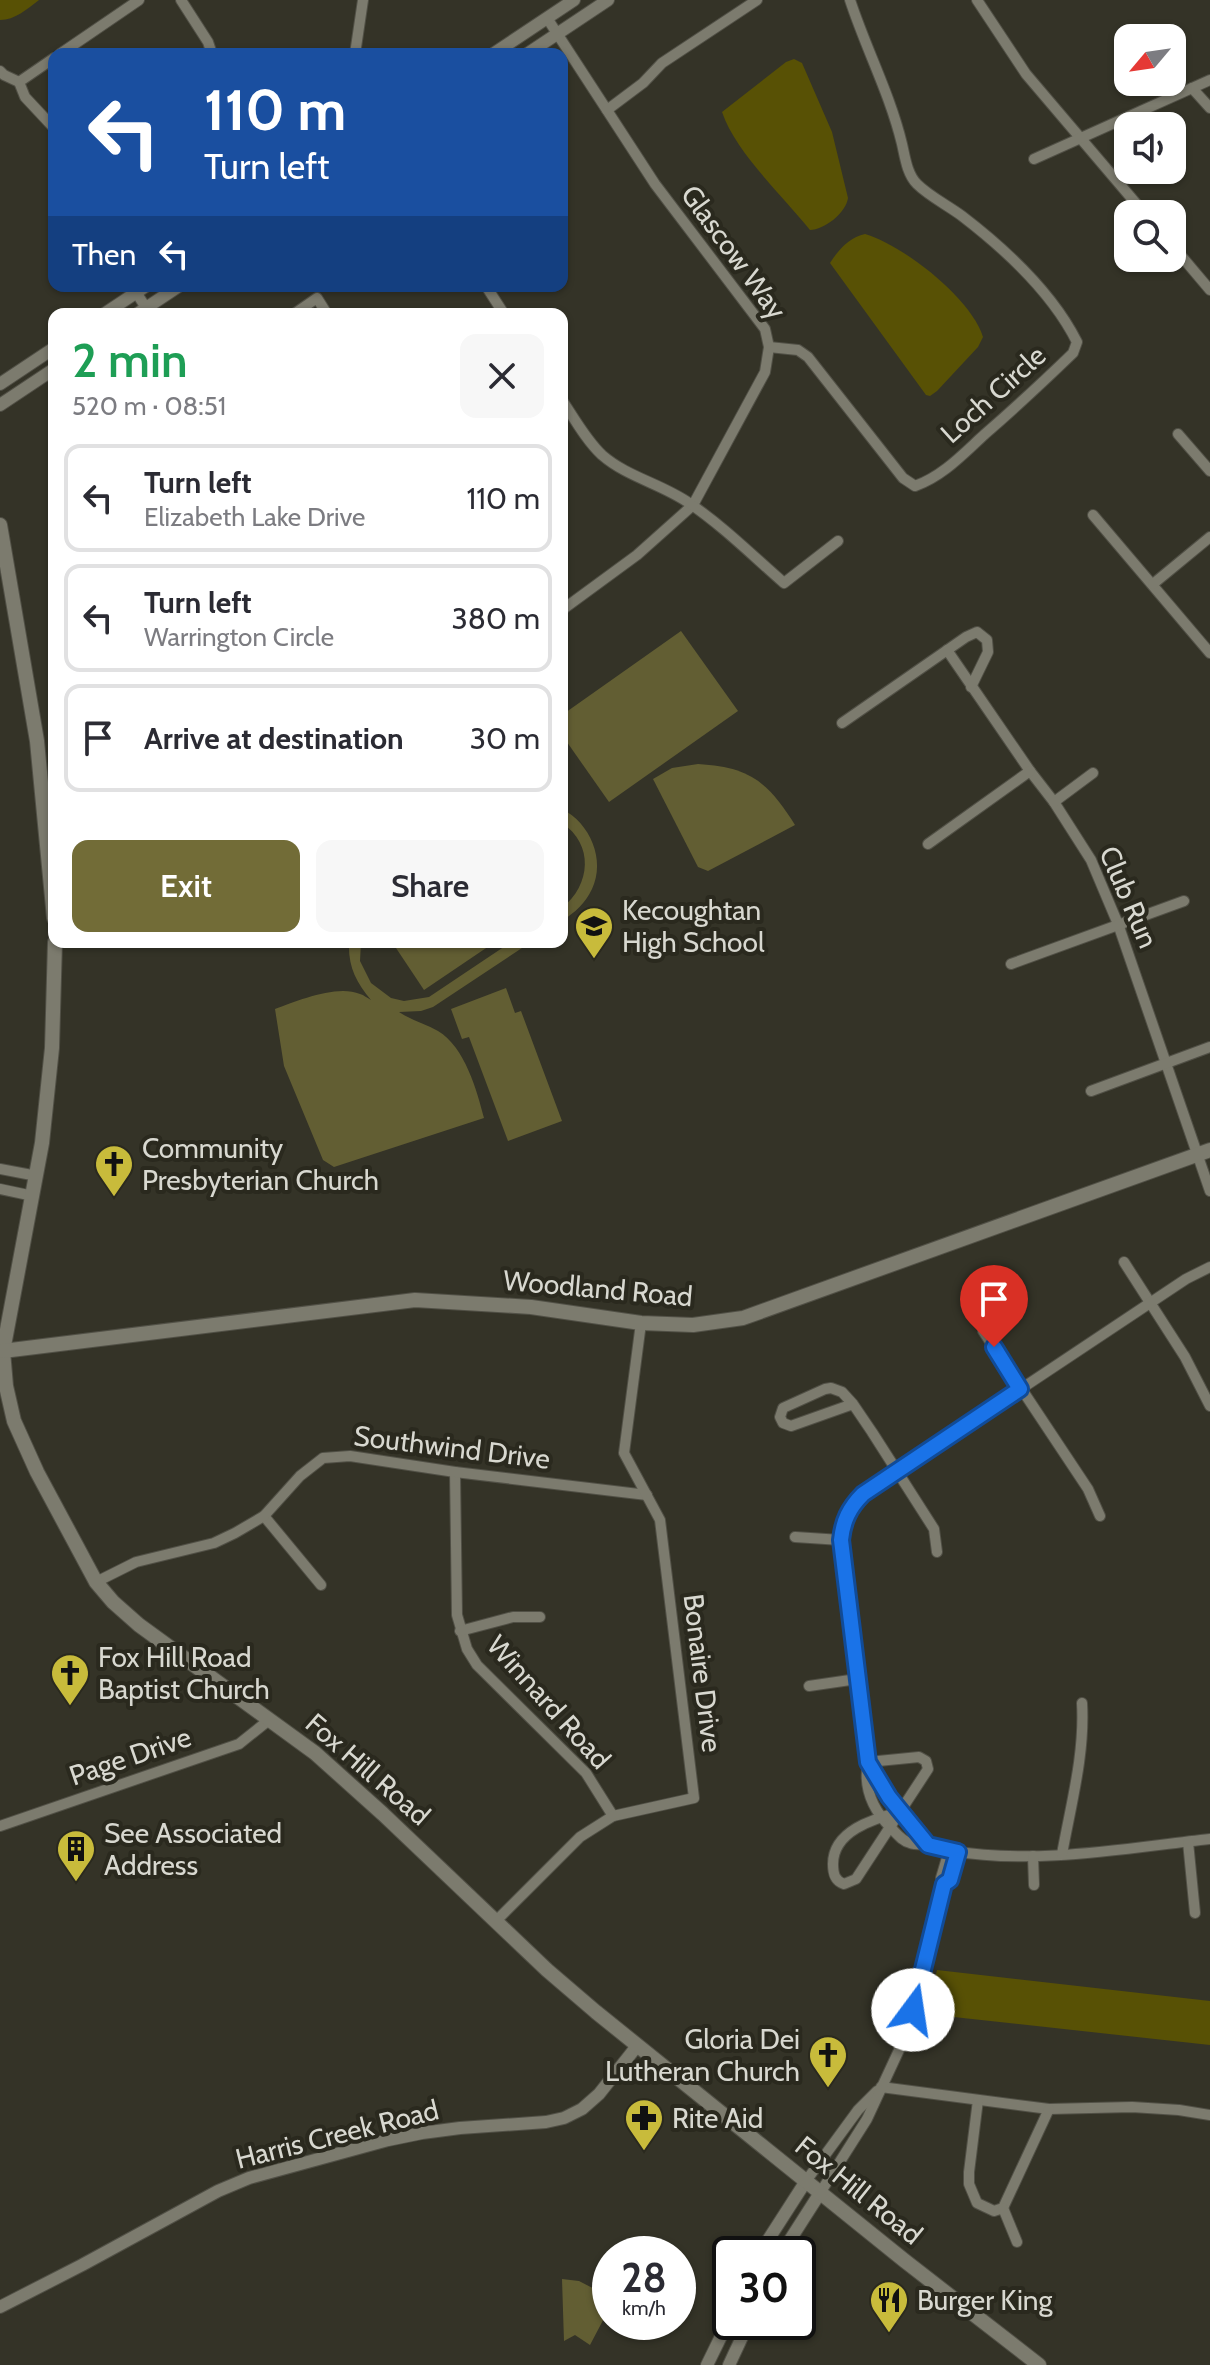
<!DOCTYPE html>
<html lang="en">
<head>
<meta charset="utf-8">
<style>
	:root { --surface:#fff; --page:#f7f7f7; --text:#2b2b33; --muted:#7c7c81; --line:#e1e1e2; --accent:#726c37 }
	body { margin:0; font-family:Cabin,sans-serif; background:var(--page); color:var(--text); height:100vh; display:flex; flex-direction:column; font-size:30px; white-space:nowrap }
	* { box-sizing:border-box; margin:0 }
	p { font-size:26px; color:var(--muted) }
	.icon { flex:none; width:44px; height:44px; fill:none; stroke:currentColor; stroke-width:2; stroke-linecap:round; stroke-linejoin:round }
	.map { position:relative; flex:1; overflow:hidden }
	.side { position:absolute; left:48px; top:308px; width:520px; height:640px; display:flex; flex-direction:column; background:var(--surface); border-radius:16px; box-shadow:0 2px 6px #0004 }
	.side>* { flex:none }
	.hud { position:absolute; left:48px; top:48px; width:520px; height:244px; border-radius:16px; box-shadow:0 2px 6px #0004; background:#1a4fa0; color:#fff; overflow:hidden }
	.needle { width:52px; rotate:241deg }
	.controls { position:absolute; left:1114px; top:24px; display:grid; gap:16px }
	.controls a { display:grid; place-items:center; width:72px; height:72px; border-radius:16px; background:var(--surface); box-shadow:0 2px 6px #0004; font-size:40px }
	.speed { position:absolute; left:592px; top:2236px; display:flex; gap:16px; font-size:40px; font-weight:700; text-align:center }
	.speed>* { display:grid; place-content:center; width:104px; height:104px; border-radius:50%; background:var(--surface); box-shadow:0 2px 6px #0004; line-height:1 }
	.speed small { font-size:20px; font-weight:400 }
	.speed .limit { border:4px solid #111; border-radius:12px; background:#fff; color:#111 }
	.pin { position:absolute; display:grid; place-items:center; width:68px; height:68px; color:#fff; margin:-82px -34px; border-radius:50% 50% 50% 0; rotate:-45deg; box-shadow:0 0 8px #0007 }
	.pin .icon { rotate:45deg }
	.me { position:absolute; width:88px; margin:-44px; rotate:14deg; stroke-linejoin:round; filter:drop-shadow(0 0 6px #0008) }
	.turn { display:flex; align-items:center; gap:28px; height:168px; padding:0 24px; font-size:36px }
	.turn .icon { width:104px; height:104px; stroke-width:2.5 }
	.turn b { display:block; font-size:56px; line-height:68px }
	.then { display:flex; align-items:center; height:76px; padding:0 24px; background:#0003; gap:16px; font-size:30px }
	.round { display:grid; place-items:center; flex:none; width:84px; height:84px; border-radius:16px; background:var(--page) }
	.headline { display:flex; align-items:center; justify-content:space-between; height:136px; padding:0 24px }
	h1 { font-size:48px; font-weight:600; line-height:60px; color:#1e9e55 }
	.primary-button { display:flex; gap:16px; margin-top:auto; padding:16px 24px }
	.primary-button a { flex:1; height:92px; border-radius:16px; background:var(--accent); color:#fff; font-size:32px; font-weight:600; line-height:92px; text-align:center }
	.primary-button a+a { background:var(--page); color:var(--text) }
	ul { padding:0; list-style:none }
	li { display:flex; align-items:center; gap:24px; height:108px; margin:0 16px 12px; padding:0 8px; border:4px solid var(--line); border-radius:16px }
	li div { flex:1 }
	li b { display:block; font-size:30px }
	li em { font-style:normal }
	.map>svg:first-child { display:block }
	.green { fill:#625e33 }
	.water { fill:#585105 }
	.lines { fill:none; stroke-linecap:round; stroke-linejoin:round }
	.minor-casing { stroke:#515046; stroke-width:12 }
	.tertiary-casing { stroke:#515046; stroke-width:14 }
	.secondary-casing { stroke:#515046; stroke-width:16 }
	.minor { stroke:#7c7b6e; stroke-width:10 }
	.tertiary { stroke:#7c7b6e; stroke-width:12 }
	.secondary { stroke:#7c7b6e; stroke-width:14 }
	.route-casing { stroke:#114b97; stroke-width:20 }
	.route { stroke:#1a73e8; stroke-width:14 }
	.labels { text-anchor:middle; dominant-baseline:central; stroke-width:8; stroke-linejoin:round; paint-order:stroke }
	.street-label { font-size:28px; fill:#d8d8d0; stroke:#2a291e }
	.poi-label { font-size:28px; fill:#d8d8d0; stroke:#2a291e; text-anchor:start }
</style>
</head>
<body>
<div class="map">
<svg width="1210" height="2365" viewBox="0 0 1210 2365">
	<rect width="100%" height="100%" fill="#343327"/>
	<g class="green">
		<path d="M 681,631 L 738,711 L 609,802 L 562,735 L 562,715 Z"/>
		<path d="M 698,764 C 750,767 768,782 795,825 L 708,871 L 698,867 L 653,779 L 672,768 Z"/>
		<path d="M 562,809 C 590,823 606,860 592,889 C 585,904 575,912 562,921 L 562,908 C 591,885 594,844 562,823 Z"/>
		<path d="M 349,942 L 361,942 L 360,961 L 371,983 L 391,998 L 404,1001 L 429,997 L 511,942 L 531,942 L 433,1007 L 421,1011 L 399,1012 C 411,1020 426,1024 438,1031 C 465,1047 477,1091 484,1118 L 334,1167 L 323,1160 L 284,1066 L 275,1009 C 297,1001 337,984 360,994 C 364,995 367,998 371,1000 C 356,982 348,967 349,942 Z"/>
		<path d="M 392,942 L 495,942 L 424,990 Z"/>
		<path d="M 506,988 L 515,1013 L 521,1011 L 562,1121 L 508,1141 L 469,1037 L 462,1039 L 451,1009 Z"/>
		<path d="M 562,2279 L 579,2281 L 610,2297 L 608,2304 L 610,2307 L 590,2345 L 575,2335 L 564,2341 Z"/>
	</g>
	<g class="water">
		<path d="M 0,0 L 39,0 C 27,9 15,20 0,20 Z"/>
		<path d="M 794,59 L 802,63 L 832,132 L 848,198 C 846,213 824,230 810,230 C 782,195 736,153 722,112 L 786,62 Z"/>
		<path d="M 865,234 C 903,245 971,298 983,337 L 978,347 L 937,391 L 930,396 L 926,395 L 830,263 C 838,250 850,237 865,234 Z"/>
		<path d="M 937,1970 L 1210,2001 L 1210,2045 L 926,2014 Z"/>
	</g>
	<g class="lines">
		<g class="minor-casing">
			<g id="minor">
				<path d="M 181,0 L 208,42 L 212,54"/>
				<path d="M 977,0 L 1026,74 L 1145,214"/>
				<path d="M 547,18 L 655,184 L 765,329 L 769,347 L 765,372 L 693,505 L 637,555 L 562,610"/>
				<path d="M 60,54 L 139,0"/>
				<path d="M 355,54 L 363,0"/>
				<path d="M 0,71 L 4,75 L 19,82 L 25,97 L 54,128"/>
				<path d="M 19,82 L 54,58"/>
				<path d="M 1192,88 L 1210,108"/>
				<path d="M 607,110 L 643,83 L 662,63 L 757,0"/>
				<path d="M 1034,159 L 1210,80"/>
				<path d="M 1172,245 L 1210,290"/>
				<path d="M 132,286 L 150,314"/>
				<path d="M 486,286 L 504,314"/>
				<path d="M 294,314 L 317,298 L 327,314"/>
				<path d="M 769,347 L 798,350 L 808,357 L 903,478 L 915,486 C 943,476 963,454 985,434 C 1015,408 1044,381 1073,353 L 1077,342 C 1052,292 1005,249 962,216 C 947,205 929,196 917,184 C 907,174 905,157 902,144 C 890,94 866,49 850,0"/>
				<path d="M 562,400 C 574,418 586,440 602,455 C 627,477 662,484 689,503 C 723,526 753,556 784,583 L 838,541"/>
				<path d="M 1178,434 L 1210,471"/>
				<path d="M 1093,515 L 1210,653"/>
				<path d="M 1153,584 L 1210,537"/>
				<path d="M 947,650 L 1030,771 L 1054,802 L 1091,860 L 1118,924 L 1210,1191"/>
				<path d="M 842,723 L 966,637 L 977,632 L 987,640 L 988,652 L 971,687"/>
				<path d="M 1054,802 L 1093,773"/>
				<path d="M 928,844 L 1030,771"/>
				<path d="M 1011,964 L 1184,901"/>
				<path d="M 1091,1091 L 1210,1047"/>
				<path d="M 0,1169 L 37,1176"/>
				<path d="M 0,1189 L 33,1196"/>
				<path d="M 1124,1262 L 1185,1357 L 1210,1406"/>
				<path d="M 1210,1267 L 1186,1279 L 863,1494 C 849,1508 843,1521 841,1540 L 868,1762 C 863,1788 873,1810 891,1828 C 897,1834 902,1841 910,1843 C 916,1845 923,1844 929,1845 C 937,1846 944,1850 952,1851 C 1037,1865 1126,1848 1210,1839"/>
				<path d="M 983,1331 L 1088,1489 L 1100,1516"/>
				<path d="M 853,1404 L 791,1426 L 783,1423 L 780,1417 L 783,1408 L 825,1389 L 831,1388 L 842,1392 L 853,1404 L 872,1432 L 934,1529 L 937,1552"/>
				<path d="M 455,1472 L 457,1615 L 467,1649 L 477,1665 L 586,1773 L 613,1816"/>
				<path d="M 264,1516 L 321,1585"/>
				<path d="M 795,1537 L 841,1540"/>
				<path d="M 96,1582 L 136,1562 L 214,1543 L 235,1533 L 264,1516 L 300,1476 L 323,1458 L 350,1456 L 455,1472 L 647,1495"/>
				<path d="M 460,1631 L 513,1617 L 540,1617"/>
				<path d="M 809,1686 L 857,1679"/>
				<path d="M 868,1762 L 919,1757 L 926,1761 L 928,1769 L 856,1879 L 844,1884 C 835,1881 833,1874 833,1864 C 833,1831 873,1819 899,1812"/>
				<path d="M 868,1762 L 889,1797 L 928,1845"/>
				<path d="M 0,1826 L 239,1744 L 269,1720"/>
				<path d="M 1188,1842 L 1195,1913"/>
				<path d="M 1062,1854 C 1071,1804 1085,1754 1082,1703"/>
				<path d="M 1033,1856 L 1034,1885"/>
				<path d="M 944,1884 L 950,1880 L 958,1852"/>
				<path d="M 496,1921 L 580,1837 L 613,1816 L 694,1798 L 660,1520 L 624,1453 L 641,1323"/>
				<path d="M 881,2087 L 1049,2109 L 1132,2107 L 1179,2110 L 1210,2115"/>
				<path d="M 978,2100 L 969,2172 L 969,2184 L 977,2203 L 994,2211 L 1003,2208 L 1049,2109"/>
				<path d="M 806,2181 L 858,2110 L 877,2091"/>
				<path d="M 820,2193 L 867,2119 L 906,2035 L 944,1884 L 941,1878 L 949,1851"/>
				<path d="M 1003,2208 L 1017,2242"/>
			</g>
		</g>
		<g class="tertiary-casing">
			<g id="tertiary">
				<path d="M 493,54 L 574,0"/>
				<path d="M 527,54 L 608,0"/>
				<path d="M 104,314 L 146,286"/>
				<path d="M 137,314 L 179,286"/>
				<path d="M 0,384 L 54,348"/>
				<path d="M 0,405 L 54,369"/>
				<path d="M 759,2254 L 806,2181"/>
				<path d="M 781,2254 L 820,2193"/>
				<path d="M 0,2307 L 82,2265 L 218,2191 L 249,2178 L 388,2140 L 422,2133 L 460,2128 L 546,2122 L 564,2118 L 582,2109 L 599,2094 L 637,2046"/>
				<path d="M 707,2365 L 730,2318"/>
				<path d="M 729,2365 L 749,2322"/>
			</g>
		</g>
		<g class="secondary-casing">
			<g id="secondary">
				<path d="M 0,525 L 37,741 L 54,918"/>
				<path d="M 55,942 L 52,1048 L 42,1143 L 3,1351 L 6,1386 L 14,1421 L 37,1472 L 96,1582 L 113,1602 L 139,1625 L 315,1753 L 383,1814 L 547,1970 L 596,2012 L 905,2261 L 1039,2365"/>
				<path d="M 3,1351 L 415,1300 L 531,1307 L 641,1323 L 693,1325 L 743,1318 L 1210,1150"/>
			</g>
		</g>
		<use href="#minor" class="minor"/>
		<use href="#tertiary" class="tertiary"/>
		<use href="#secondary" class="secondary"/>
	</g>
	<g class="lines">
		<g class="route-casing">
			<path id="route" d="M 913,2010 L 944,1884 L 950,1880 L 958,1852 L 928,1845 L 889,1797 L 868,1762 L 841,1540 C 843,1521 849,1508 863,1494 L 1020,1389 L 994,1347"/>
		</g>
		<use href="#route" class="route"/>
	</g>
	<defs>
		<g id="school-pin" transform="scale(2)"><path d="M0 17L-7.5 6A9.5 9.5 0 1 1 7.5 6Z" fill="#c8bb3b" stroke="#2a291e"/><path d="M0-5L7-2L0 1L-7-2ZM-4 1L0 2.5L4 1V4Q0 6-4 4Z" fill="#111"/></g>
		<g id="church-pin" transform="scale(2)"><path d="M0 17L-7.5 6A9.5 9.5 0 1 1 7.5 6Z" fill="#c8bb3b" stroke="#2a291e"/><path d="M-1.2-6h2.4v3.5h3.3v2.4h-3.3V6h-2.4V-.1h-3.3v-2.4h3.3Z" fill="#111"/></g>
		<g id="building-pin" transform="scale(2)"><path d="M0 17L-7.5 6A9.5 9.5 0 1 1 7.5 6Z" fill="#c8bb3b" stroke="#2a291e"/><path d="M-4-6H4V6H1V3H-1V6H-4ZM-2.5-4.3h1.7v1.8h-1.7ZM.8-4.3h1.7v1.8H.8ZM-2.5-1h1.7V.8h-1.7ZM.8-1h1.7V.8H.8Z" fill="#111"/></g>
		<g id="pharmacy-pin" transform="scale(2)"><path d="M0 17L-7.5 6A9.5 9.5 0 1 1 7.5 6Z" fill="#c8bb3b" stroke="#2a291e"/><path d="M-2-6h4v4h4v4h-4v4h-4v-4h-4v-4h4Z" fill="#111"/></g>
		<g id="restaurant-pin" transform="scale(2)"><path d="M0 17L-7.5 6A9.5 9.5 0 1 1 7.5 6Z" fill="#c8bb3b" stroke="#2a291e"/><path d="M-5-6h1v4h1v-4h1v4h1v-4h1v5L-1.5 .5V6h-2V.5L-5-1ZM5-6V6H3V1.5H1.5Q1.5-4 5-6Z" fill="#111"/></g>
	</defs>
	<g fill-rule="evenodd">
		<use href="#school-pin" x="594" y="926"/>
		<use href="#church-pin" x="114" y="1164"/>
		<use href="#church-pin" x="70" y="1673"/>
		<use href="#building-pin" x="76" y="1849"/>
		<use href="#church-pin" x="828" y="2055"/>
		<use href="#pharmacy-pin" x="644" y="2118"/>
		<use href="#restaurant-pin" x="889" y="2300"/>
	</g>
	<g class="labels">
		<g class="street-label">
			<text transform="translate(734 252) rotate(54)">Glascow Way</text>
			<text transform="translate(993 394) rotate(-42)">Loch Circle</text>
			<text transform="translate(1129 897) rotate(67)">Club Run</text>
			<text transform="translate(598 1288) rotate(5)">Woodland Road</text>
			<text transform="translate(452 1447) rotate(7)">Southwind Drive</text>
			<text transform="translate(703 1673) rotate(83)">Bonaire Drive</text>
			<text transform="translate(549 1702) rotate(48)">Winnard Road</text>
			<text transform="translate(130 1756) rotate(-19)">Page Drive</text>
			<text transform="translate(368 1769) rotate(41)">Fox Hill Road</text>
			<text transform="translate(337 2134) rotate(-14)">Harris Creek Road</text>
			<text transform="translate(859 2190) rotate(39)">Fox Hill Road</text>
		</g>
		<g class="poi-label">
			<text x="622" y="910">Kecoughtan<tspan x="622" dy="32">High School</tspan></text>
			<text x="142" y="1148">Community<tspan x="142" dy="32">Presbyterian Church</tspan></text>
			<text x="98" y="1657">Fox Hill Road<tspan x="98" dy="32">Baptist Church</tspan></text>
			<text x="104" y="1833">See Associated<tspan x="104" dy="32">Address</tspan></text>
			<text x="800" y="2039" text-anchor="end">Gloria Dei<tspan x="800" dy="32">Lutheran Church</tspan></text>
			<text x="672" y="2118">Rite Aid</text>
			<text x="917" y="2300">Burger King</text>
		</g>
	</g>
</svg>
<div class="controls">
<a><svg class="needle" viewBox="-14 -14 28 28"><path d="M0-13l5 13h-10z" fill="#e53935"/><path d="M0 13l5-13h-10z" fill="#7c7c81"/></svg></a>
<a><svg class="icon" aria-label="sound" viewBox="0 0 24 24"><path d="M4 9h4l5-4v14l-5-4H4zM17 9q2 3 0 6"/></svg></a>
<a><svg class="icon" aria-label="search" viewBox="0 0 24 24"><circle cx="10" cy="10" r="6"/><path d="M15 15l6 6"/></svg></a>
</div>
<div class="speed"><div>28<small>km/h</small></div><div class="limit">30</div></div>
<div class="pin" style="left:994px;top:1347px;background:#d93025"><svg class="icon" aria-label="arrive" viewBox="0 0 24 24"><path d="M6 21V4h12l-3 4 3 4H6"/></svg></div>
<svg class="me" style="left:913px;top:2010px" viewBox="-20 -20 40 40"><circle r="19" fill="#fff"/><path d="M0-13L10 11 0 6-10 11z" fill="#1a73e8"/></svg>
<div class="hud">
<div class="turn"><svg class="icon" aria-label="left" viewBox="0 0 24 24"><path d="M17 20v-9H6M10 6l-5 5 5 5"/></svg><div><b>110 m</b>Turn left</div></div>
<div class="then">Then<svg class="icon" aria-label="left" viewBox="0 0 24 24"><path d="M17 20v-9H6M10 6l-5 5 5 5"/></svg></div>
</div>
<section class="side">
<div class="headline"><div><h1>2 min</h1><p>520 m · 08:51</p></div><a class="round"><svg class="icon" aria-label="close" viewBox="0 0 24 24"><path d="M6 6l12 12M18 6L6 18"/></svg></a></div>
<ul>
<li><svg class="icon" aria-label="left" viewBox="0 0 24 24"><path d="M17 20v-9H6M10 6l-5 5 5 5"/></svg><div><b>Turn left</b><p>Elizabeth Lake Drive</p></div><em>110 m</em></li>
<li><svg class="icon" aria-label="left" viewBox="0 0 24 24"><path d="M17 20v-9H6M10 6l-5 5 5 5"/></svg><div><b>Turn left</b><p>Warrington Circle</p></div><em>380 m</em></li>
<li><svg class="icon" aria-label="arrive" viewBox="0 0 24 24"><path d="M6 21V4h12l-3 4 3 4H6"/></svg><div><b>Arrive at destination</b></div><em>30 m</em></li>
</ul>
<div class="primary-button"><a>Exit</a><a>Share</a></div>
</section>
</div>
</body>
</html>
